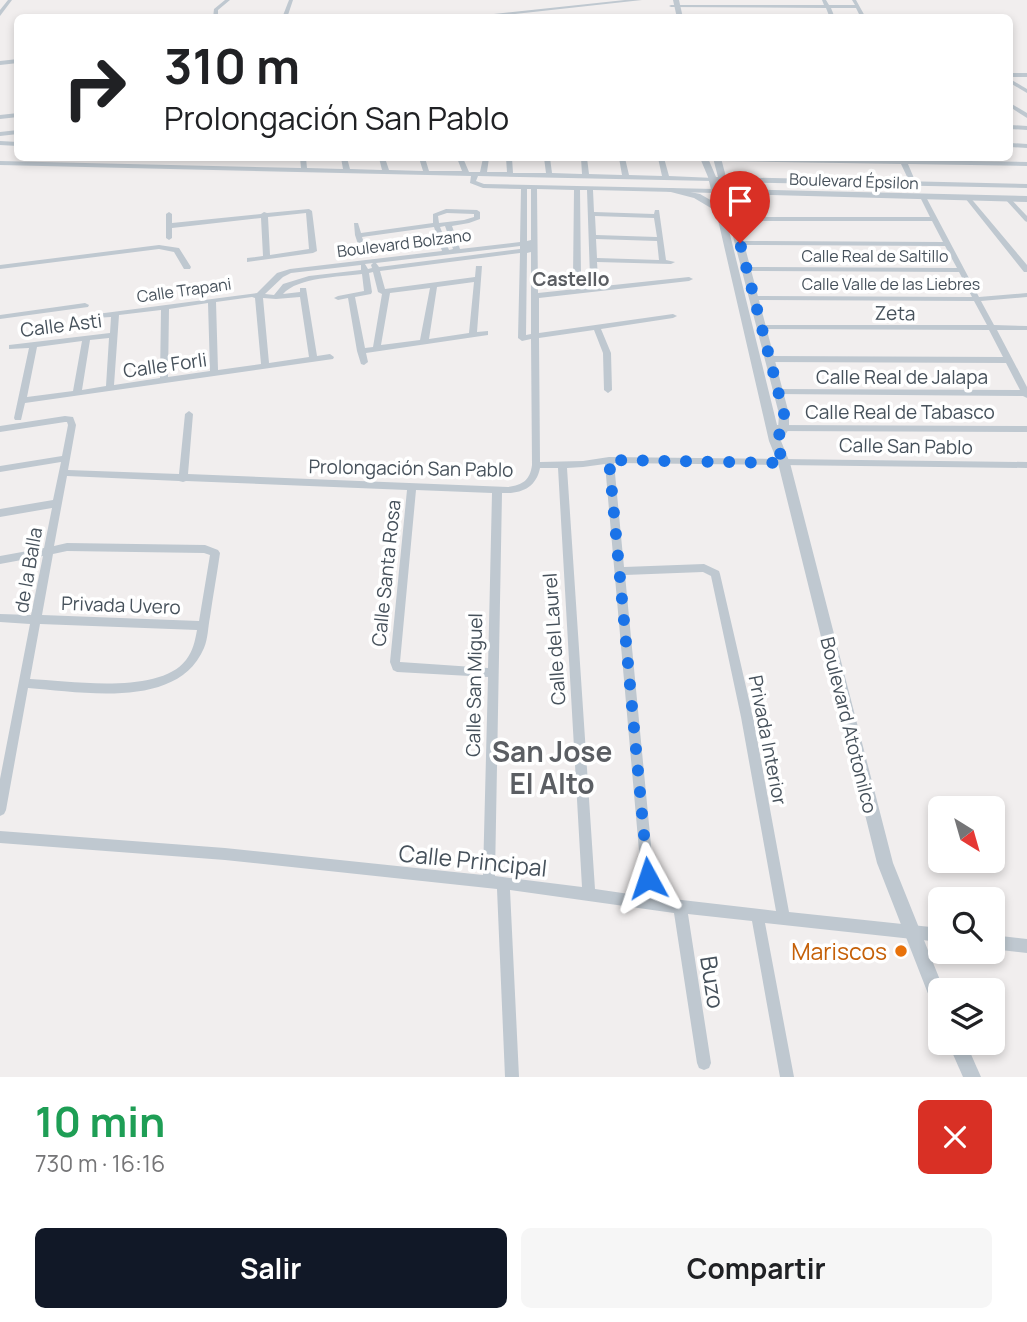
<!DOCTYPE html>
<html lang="es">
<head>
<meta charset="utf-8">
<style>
	:root { --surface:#fff; --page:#f6f6f6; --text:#202124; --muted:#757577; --accent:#111827 }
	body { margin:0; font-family:Manrope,sans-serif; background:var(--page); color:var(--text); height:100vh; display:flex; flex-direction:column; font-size:26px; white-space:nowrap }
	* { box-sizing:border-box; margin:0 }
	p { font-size:23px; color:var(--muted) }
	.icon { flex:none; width:38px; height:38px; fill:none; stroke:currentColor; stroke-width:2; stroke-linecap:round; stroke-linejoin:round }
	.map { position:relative; height:1077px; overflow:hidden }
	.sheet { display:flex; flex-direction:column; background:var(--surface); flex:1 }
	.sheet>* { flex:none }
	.guide { position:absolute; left:14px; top:14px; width:999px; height:147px; border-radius:10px; box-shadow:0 4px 10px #0003; background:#fff; color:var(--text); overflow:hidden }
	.needle { width:46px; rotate:143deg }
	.buttons { position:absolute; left:928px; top:796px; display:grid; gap:14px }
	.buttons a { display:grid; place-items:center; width:77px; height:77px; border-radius:10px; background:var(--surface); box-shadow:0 4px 10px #0003; font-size:35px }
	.pin { position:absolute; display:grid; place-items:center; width:60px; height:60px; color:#fff; margin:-72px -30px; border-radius:50% 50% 50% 0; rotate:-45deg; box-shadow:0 0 7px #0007 }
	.pin .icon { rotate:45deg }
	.me { position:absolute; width:77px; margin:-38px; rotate:355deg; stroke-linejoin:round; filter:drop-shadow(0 0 5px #0008) }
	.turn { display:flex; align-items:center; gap:24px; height:147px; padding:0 35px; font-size:32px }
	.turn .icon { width:91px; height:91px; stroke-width:2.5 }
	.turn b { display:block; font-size:49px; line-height:60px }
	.round { display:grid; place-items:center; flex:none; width:74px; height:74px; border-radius:10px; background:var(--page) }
	.overview { display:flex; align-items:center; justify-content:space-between; height:119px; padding:0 35px }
	h1 { font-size:42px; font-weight:700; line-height:52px; color:#1e9e55 }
	.button { display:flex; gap:14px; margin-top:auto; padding:14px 35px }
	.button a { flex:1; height:80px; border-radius:10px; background:var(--accent); color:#fff; font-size:28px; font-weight:700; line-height:80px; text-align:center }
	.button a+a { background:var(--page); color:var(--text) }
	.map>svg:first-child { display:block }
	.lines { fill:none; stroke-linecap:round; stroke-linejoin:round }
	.minor { fill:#bfc8d0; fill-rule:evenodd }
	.tertiary { fill:#bfc8d0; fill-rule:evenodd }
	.route { stroke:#1a73e8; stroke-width:12; stroke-dasharray:0 21.6 }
	.food-dot { fill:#e8710a; stroke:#fff; stroke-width:2.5 }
	.labels { text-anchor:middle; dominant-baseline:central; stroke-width:7; stroke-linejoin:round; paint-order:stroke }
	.far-street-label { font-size:16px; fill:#46515b; stroke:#fff }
	.far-quarter-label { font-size:19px; font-weight:bold; fill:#5b5e63; stroke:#fff }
	.street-label { font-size:19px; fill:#46515b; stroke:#fff }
	.near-street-label { font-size:23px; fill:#46515b; stroke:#fff }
	.near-food-label { font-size:23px; fill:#c56008; stroke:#fff; text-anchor:end }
	.near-quarter-label { font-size:28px; font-weight:bold; fill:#5b5e63; stroke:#fff }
</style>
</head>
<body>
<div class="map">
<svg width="1027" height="1077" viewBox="0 0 1027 1077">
	<rect width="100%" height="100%" fill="#f1eeee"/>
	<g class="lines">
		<g class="minor">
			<path d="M 8,0 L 12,0 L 0,16 L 0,10 Z"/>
			<path d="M 225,0 L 230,0 L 218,10 L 218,18 L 213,18 L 214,9 Z"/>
			<path d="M 289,0 L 293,0 L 287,18 L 282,18 Z"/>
			<path d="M 625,0 L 642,0 L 479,18 L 457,18 Z"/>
			<path d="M 822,0 L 826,0 L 829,5 L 855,5 L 852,0 L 856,0 L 866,18 L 861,18 L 856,8 L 831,8 L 835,18 L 830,18 L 826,8 L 671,7 L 669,6 L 671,5 L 824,5 Z"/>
			<path d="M 336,14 L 340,14 L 341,18 L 335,18 Z"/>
			<path d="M 18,59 L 18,63 L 0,65 L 0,61 Z"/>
			<rect x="1010" y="73" width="17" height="4"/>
			<path d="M 1010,79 L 1027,89 L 1027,93 L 1010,83 Z"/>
			<path d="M 1010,103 L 1027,113 L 1027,118 L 1010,107 Z"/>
			<path d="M 18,113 L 18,117 L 0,119 L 0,115 Z"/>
			<path d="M 1010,125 L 1027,126 L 1027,130 L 1010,129 Z"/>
			<path d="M 18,130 L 18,134 L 0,136 L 0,132 Z"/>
			<path d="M 0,141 L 18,142 L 18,146 L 0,145 Z"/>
			<path d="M 1010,143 L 1027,144 L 1027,148 L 1010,147 Z"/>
			<path d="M 300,158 L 306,158 L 307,168 L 343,169 L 341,158 L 347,158 L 350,169 L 382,170 L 379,158 L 385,158 L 389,170 L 423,171 L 419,158 L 425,158 L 429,171 L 462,171 L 457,158 L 463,158 L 469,172 L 480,172 L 483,158 L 489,158 L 487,172 L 507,172 L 506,158 L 512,158 L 513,173 L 546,173 L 544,158 L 550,158 L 552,173 L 582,174 L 581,158 L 587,158 L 589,174 L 622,175 L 619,158 L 625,158 L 629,175 L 662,176 L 658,158 L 664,158 L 669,176 L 714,178 L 714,180 L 712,181 L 478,176 L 476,181 L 484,184 L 715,189 L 718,191 L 715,193 L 593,190 L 594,212 L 654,214 L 655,210 L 659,210 L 666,260 L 675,262 L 671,264 L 597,262 L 598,278 L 585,284 L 573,278 L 574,190 L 537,189 L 538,293 L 689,277 L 693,279 L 689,281 L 539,298 L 539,333 L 673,314 L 677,316 L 673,318 L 601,329 L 611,353 L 612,390 L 608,393 L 604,390 L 603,353 L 594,330 L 539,338 L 540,462 L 583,461 L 609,457 L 1027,462 L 1027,468 L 614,463 L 624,567 L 704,564 L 719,571 L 720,574 L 753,717 L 789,912 L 940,928 L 940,942 L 765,923 L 794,1077 L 780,1077 L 752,921 L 688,914 L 711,1063 L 709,1068 L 704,1070 L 699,1068 L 697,1063 L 674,913 L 510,890 L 519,1077 L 505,1077 L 497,889 L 225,860 L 0,843 L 0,831 L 225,848 L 483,875 L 488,677 L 397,672 L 393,670 L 390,662 L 407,490 L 186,481 L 183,482 L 179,481 L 67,476 L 54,546 L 67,543 L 205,545 L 218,550 L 220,553 C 217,574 213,596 210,617 C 208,627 208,639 204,648 C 178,710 82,692 28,688 L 6,810 L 4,814 L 0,816 L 0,779 L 30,624 L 0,622 L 0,614 L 31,615 L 43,556 L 0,564 L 0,556 L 44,548 L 52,508 L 0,517 L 0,509 L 53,500 L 61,462 L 0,472 L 0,466 L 62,456 L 68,425 L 67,422 L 65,422 L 0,432 L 0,426 L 65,416 L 73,417 L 76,425 L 68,470 L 179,474 L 185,414 L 189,411 L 193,414 L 188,474 L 508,487 C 523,485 530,480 532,465 L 531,339 L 522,341 L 518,338 L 520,253 L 380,271 L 385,289 L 475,277 L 476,266 L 482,266 L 477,332 L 488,331 L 488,335 L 366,353 L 368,362 L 364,365 L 361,364 L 357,351 L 348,298 L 338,300 L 334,298 L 338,296 L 364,291 L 362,274 C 339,277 298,277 283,294 L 300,292 L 300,288 L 306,288 L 317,356 L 330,354 L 334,357 L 333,359 L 25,403 L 21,420 L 15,420 L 14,418 L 29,348 L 9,349 L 9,345 L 110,333 L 111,317 L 94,318 L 93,316 L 97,314 L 257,293 L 277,273 L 290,269 L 442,251 L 434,227 L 362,237 L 364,243 L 358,244 L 355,235 L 354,223 L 358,223 L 361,233 L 433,223 L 433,214 L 446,209 L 477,210 L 480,212 L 480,219 L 469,223 L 452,226 L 460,249 L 520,242 L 521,189 L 483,188 L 470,183 L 471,176 L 0,165 L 0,161 L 301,168 ZM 527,189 L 531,189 L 531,240 L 527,241 ZM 580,190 L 587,190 L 590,277 L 585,279 L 581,277 ZM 447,213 L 474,214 L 474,217 L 464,220 L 439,223 L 438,216 ZM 595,216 L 654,218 L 657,237 L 596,235 ZM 445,226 L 453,249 L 449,250 L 440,227 ZM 596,239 L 657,241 L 659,260 L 597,258 ZM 520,246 L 520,249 L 379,267 L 376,263 ZM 531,252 L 531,334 L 526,335 L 527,253 ZM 373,263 L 371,265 L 372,268 L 368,269 L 365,264 ZM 361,265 L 361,270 L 309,276 L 283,284 L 274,295 L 265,294 L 283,277 L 291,273 ZM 373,272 L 378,292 L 382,294 L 373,347 L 365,348 L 355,297 L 371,294 L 372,292 L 369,273 ZM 474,282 L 469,333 L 429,339 L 437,287 ZM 430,288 L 420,340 L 381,345 L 390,293 ZM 252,297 L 255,298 L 261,364 L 218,370 L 216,302 ZM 300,297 L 309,357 L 269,363 L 263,298 L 276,299 ZM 208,303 L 210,371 L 168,377 L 169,309 ZM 161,310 L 160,378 L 114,385 L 119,315 ZM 109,338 L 106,386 L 82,390 L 90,340 ZM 82,341 L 73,391 L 27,397 L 37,347 ZM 605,464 L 643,896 L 595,889 L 567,468 L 583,467 ZM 540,468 L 558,468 L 582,887 L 495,876 L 502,493 C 521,494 536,488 540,468 ZM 416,490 L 492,493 L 488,668 L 400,662 ZM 67,551 L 204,553 L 210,555 L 199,621 L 42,615 L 53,554 ZM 703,572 L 711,576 L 741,717 L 776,911 L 656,897 L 625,575 ZM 40,624 L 197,630 C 195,641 193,651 186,660 C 159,695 70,681 30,679 Z"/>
			<path d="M 715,158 L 900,160 L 899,158 L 905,158 L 906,160 L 1027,162 L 1027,166 L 908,164 L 916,183 L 913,185 L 910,183 L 901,164 L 717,161 L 715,160 Z"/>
			<path d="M 923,195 L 926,197 L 979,297 L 1027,293 L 1027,297 L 981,301 L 994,325 L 1027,326 L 1027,330 L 997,330 L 1027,387 L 1027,398 L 1023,396 L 775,394 L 774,392 L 778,389 L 1020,390 L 1006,363 L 769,362 L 765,359 L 769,356 L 1003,357 L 989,330 L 762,329 L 758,327 L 762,325 L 987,325 L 974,301 L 755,300 L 751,298 L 755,296 L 972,297 L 959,272 L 747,271 L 743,269 L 747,267 L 957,268 L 945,246 L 739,245 L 735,243 L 739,241 L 943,242 L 932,221 L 733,221 L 730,219 L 733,217 L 930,217 L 920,197 Z"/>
			<path d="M 967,195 L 969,196 L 1027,265 L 1027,272 L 1024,272 L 965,198 L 964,197 Z"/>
			<path d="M 1007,196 L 1009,197 L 1027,216 L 1027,222 L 1025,221 L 1005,199 L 1005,197 Z"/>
			<path d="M 309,209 L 312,211 L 317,251 L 313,253 L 247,262 L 247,258 L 263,256 L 261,218 L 172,228 L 172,238 L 169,240 L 166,238 L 166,214 L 169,212 L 172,214 L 172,223 L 261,214 L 264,212 L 267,213 ZM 306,213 L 309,249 L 270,255 L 268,217 Z"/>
			<path d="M 159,245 L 179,248 L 191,267 L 190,269 L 184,269 L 174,252 L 159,249 L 0,269 L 0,265 Z"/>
			<path d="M 85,303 L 89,305 L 88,307 L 0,319 L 0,315 Z"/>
			<path d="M 777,425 L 1027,426 L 1027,432 L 777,431 L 773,428 Z"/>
			<path d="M 992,935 L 1027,939 L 1027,953 L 992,949 Z"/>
		</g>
		<g class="tertiary">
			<path d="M 673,0 L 679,0 L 683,18 L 677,18 Z"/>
			<path d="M 700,158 L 708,158 L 716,177 L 718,177 L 713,158 L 721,158 L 726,177 L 1027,184 L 1027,188 L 727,182 L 729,189 L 1027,196 L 1027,202 L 731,194 L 789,414 L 789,429 L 781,441 L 790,463 L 893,863 L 944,990 L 940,990 L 940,1012 L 934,1009 L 877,863 L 778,463 L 769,441 L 716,211 L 694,198 L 667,191 L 671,188 L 700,194 L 714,202 L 708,177 ZM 720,194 L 722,194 L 779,414 L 778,429 Z"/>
			<path d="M 948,1043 L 966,1043 L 981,1077 L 963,1077 Z"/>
		</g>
	</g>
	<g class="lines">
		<path class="route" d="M 648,878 L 609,460 L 784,463 L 775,441 L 783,429 L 784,414 L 740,243"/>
	</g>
	<circle class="food-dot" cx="901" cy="951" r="7"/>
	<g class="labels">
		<g class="far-street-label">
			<text transform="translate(854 181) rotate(2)">Boulevard Épsilon</text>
			<text transform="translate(404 243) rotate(-7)">Boulevard Bolzano</text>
			<text x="875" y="256">Calle Real de Saltillo</text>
			<text x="891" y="284">Calle Valle de las Liebres</text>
			<text transform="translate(184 290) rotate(-8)">Calle Trapani</text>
		</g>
		<g class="far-quarter-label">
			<text x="571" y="279">Castello</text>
		</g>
		<g class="street-label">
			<text transform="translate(895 313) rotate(1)">Zeta</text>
			<text transform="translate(61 325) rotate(-7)">Calle Asti</text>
			<text transform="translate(165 365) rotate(-8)">Calle Forli</text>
			<text x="902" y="377">Calle Real de Jalapa</text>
			<text x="900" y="412">Calle Real de Tabasco</text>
			<text transform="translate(906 446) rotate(1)">Calle San Pablo</text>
			<text transform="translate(411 468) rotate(1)">Prolongación San Pablo</text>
			<text transform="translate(28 570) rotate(-80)">de la Balla</text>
			<text transform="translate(386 573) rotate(-84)">Calle Santa Rosa</text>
			<text transform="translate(121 605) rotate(2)">Privada Uvero</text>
			<text transform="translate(554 639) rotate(-94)">Calle del Laurel</text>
			<text transform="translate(474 685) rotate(-89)">Calle San Miguel</text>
			<text transform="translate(849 725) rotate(76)">Boulevard Atotonilco</text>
			<text transform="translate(768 740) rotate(79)">Privada Interior</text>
		</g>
		<g class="near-street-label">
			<text transform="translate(473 860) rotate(6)">Calle Principal</text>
			<text transform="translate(713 982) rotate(81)">Buzo</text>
		</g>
		<g class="near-food-label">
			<text x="887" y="951">Mariscos</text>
		</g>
		<g class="near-quarter-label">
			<text x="552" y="751">San Jose<tspan x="552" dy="32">El Alto</tspan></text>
		</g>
	</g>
</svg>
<div class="buttons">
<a><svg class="needle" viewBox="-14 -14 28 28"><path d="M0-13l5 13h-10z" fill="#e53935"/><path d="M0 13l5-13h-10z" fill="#757577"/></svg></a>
<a><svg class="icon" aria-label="search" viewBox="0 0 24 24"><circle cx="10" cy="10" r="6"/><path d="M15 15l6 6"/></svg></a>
<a><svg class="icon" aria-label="layers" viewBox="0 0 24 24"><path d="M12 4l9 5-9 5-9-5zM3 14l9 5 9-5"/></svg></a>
</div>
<div class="pin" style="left:740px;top:243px;background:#d93025"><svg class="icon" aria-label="arrive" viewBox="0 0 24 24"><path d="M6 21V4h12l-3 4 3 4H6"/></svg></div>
<svg class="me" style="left:648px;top:878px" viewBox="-20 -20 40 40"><path d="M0-17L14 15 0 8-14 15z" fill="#1a73e8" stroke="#fff" stroke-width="4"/></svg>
<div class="guide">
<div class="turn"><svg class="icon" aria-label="right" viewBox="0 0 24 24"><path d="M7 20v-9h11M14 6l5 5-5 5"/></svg><div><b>310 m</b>Prolongación San Pablo</div></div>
</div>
</div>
<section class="sheet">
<div class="overview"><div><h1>10 min</h1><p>730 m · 16:16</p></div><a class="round" style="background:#d93025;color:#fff"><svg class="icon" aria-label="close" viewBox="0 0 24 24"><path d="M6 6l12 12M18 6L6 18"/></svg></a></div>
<div class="button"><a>Salir</a><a>Compartir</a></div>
</section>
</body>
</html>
